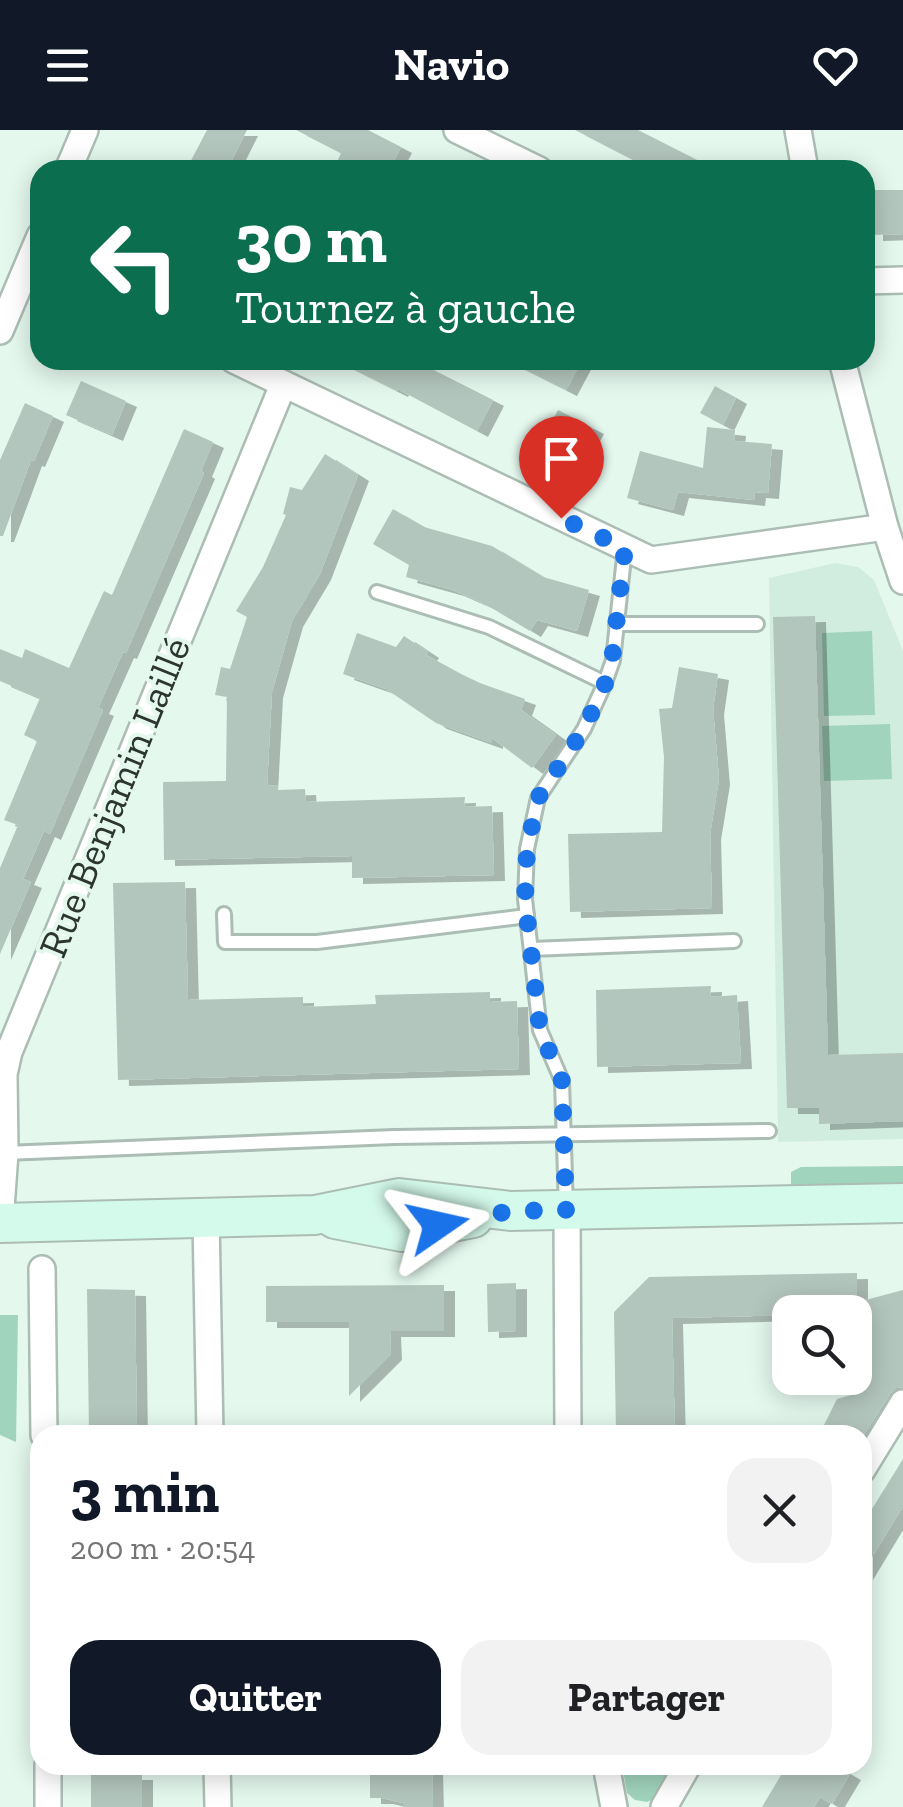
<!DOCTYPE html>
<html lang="fr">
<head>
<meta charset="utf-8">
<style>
	:root { --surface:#fff; --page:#f2f2f2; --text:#202124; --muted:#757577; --accent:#111827 }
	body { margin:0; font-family:"Zilla Slab",serif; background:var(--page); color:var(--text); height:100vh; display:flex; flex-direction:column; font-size:38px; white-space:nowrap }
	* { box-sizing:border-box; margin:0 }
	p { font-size:32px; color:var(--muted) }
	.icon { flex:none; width:55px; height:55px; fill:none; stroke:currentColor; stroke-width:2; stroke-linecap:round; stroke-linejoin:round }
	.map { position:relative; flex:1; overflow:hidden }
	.details { position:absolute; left:30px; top:1295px; width:842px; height:350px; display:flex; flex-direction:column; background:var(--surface); border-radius:30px; box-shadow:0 5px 25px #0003 }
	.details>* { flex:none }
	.hud { position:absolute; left:30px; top:30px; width:845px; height:210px; border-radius:30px; box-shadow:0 5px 25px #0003; background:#0b6e4f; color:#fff; overflow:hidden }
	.fabs { position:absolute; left:772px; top:1165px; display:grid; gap:20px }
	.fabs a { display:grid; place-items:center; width:100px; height:100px; border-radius:20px; background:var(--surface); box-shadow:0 5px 25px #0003; font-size:50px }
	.pin { position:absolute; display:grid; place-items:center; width:85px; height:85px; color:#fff; margin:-102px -42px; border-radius:50% 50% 50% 0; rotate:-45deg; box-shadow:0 0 10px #0007 }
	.pin .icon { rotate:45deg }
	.me { position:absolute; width:110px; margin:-55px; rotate:79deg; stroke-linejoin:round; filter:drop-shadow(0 0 8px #0008) }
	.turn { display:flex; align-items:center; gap:35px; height:210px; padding:0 40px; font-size:45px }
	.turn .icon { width:130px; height:130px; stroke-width:2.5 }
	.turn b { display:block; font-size:70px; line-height:85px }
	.round { display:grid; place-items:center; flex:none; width:105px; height:105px; border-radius:30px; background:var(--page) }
	.head { display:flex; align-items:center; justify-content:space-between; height:170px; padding:0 40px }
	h1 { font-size:60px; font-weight:700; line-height:75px; color:var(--accent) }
	.cta { display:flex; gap:20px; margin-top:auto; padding:20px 40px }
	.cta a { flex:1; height:115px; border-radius:30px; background:var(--accent); color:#fff; font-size:40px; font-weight:700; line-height:115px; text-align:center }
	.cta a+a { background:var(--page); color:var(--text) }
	header { display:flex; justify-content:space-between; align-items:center; height:130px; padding:0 40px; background:var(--accent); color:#fff; font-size:45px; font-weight:700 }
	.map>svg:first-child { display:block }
	.built { fill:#d1eddf }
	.green { fill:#a1d4bc }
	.building { fill:#b3c6bd; filter:url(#shadow) }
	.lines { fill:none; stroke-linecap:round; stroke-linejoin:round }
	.lane-casing { stroke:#abbdb4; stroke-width:18 }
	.street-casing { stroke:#abbdb4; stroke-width:30 }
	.secondary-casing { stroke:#abbdb4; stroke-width:42 }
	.lane { stroke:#fff; stroke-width:12 }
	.street { stroke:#fff; stroke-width:25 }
	.secondary { stroke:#d4faeb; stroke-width:38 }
	.route { stroke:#1a73e8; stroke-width:18; stroke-dasharray:0 32.4 }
	.labels { text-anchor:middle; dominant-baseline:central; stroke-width:8; stroke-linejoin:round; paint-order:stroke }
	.street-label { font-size:40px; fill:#2d3531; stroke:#e4f8ee }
</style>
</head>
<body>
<header><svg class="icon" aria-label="menu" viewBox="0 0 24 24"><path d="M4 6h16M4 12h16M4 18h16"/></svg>Navio<svg class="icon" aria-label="heart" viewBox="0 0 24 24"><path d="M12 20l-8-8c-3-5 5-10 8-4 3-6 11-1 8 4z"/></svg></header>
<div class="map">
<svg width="903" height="1677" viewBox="0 0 903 1677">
	<defs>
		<filter id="shadow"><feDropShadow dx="11" dy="6" stdDeviation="0" flood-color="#0004"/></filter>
	</defs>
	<rect width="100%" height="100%" fill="#e4f8ee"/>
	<path class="built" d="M 835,433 L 858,437 L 874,450 L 903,521 L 903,1009 L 778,1012 L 769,448 Z"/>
	<g class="green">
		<path d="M 872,501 L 875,585 L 824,586 L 822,503 Z"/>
		<path d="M 890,594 L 892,649 L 824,651 L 822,596 Z"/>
		<path d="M 903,1036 L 903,1058 L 791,1060 L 791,1042 L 801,1037 Z"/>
		<path d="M 0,1185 L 18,1185 L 16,1312 L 0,1305 Z"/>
		<path d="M 622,1635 L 678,1635 L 658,1667 L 647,1672 L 635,1670 L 627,1663 Z"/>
	</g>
	<g class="building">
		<path d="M 207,0 L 247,0 L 227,40 L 186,40 Z"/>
		<path d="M 296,0 L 368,0 L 401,17 L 389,40 L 353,40 L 337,32 L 341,23 Z"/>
		<path d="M 575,0 L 638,0 L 717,40 L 653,40 Z"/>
		<path d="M 872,60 L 903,60 L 903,104 L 872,105 Z"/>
		<path d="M 335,230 L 414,230 L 493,270 L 477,301 L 398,259 L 397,261 Z"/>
		<path d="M 506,230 L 582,230 L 566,260 Z"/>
		<path d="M 81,251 L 126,271 L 112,305 L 66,285 Z"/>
		<path d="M 715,256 L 736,268 L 723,295 L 700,283 Z"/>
		<path d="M 25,273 L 53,286 L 34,331 L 31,330 L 3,406 L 0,406 L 0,330 Z"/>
		<path d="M 558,280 L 593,298 L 570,341 L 558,336 L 556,342 L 532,329 Z"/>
		<path d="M 707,297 L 735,300 L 734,311 L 772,314 L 768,363 L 755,362 L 754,370 L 678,362 L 673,380 L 627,368 L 640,321 L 703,338 Z"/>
		<path d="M 184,299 L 213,312 L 201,341 L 204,343 L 126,523 L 123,522 L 98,578 L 103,580 L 50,704 L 44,701 L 23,749 L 31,752 L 0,824 L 0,738 L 18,695 L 4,690 L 37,611 L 24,605 L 40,568 L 0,551 L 0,519 L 22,528 L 25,519 L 69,538 L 104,461 L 112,465 Z"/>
		<path d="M 325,324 L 358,345 L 320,444 L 292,491 L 272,562 L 267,656 L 278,655 L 278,660 L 305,659 L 306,672 L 465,667 L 464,677 L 492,676 L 494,745 L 352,748 L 352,726 L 164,730 L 163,652 L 226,651 L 227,567 L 215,565 L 221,537 L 230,539 L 247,487 L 236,481 L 263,437 L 286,385 L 283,384 L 290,357 L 302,360 Z"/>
		<path d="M 393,379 L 424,397 L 492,416 L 543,447 L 589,460 L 577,501 L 537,490 L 530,501 L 485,474 L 453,460 L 406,447 L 409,435 L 373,414 Z"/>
		<path d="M 815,486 L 828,925 L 903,923 L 903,991 L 819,994 L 819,978 L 787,978 L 773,487 Z"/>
		<path d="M 357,503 L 396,517 L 404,506 L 428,522 L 426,525 L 461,544 L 480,553 L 525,569 L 521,580 L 556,605 L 532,638 L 492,608 L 492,613 L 436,593 L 386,559 L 343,544 Z"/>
		<path d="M 679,537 L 718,544 L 713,579 L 719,649 L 710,704 L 712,778 L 570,782 L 568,704 L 662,702 L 664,627 L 659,579 L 672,578 Z"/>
		<path d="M 185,752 L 188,870 L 303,867 L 303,877 L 376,874 L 375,865 L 490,862 L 490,872 L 517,871 L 519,939 L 118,950 L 113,753 Z"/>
		<path d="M 711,856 L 710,867 L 737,865 L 741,933 L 597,937 L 596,860 Z"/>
		<path d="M 857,1143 L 857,1182 L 790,1182 L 790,1185 L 672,1188 L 675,1305 L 616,1305 L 614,1182 L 649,1147 Z"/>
		<path d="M 516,1153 L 516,1201 L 488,1202 L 487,1154 Z"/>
		<path d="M 444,1155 L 444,1201 L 390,1201 L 391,1224 L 349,1266 L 349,1192 L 266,1192 L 266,1156 Z"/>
		<path d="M 87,1159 L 135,1160 L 137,1305 L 89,1305 Z"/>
		<path d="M 903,1160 L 903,1257 L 896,1258 L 890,1264 L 862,1308 L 862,1305 L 819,1305 L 837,1269 L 851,1265 L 848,1252 L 859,1249 L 856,1238 L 862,1236 L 862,1171 Z"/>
		<path d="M 903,1329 L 903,1376 L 862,1444 L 862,1395 Z"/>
		<path d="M 392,1635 L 432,1635 L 433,1677 L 403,1677 L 403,1673 L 382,1668 L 370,1668 L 370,1637 Z"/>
		<path d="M 787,1635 L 834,1635 L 850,1644 L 832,1674 L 820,1667 L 814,1677 L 762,1677 Z"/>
		<rect x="91" y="1644" width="51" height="33"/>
	</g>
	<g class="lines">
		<g class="lane-casing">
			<g id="lane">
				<path d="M 377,462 L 489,497 L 605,553"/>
				<path d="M 616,494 L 757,494"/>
				<path d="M 224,784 L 225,812 L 317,812 L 527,786"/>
				<path d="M 531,819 L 734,811"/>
				<path d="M 5,1023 L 394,1007 L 769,1001"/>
				<path d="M 566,1079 L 562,951 L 540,900 L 525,769 L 527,719 L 538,668 L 584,599 L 605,553 L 613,530 L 625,418"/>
			</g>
		</g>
		<g class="street-casing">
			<g id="street">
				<path d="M 457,0 L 539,40"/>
				<path d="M 798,0 L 805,40"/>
				<path d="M 68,40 L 85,0"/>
				<path d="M 865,151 L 903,150"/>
				<path d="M 0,201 L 40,106"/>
				<path d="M 234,230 L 651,430 L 885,397"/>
				<path d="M 842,230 L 885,397 L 903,451"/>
				<path d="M 567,1080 L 568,1305"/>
				<path d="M 206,1088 L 210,1305"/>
				<path d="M 0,1092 L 5,1023 L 4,944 L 9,922 L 283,255"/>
				<path d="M 42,1139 L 44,1305"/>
				<path d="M 862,1340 L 903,1273"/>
				<path d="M 48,1635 L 48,1677"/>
				<path d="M 217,1635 L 218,1677"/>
				<path d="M 606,1635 L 614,1677"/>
				<path d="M 664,1677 L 688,1635"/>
			</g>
		</g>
		<g class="secondary-casing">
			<g id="secondary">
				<path d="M 335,1089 L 402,1102 L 473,1088"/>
				<path d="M 0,1093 L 315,1085 L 399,1068 L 510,1081 L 903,1073"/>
			</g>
		</g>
		<use href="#lane" class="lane"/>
		<use href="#street" class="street"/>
		<use href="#secondary" class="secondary"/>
	</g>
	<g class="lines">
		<path class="route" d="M 438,1095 L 510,1081 L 566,1080 L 562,951 L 540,900 L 525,769 L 527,719 L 538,668 L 584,599 L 605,554 L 612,530 L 625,418 L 561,388"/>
	</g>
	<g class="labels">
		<g class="street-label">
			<text transform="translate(114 667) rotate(-68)">Rue Benjamin Laillé</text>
		</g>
	</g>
</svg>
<div class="fabs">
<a><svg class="icon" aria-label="search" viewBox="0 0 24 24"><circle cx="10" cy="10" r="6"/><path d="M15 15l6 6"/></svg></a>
</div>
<div class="pin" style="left:561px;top:388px;background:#d93025"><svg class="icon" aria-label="arrive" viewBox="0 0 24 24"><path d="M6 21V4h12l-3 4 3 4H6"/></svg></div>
<svg class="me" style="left:438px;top:1095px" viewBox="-20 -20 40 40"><path d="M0-17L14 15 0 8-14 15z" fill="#1a73e8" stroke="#fff" stroke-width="4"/></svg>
<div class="hud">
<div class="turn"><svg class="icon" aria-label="left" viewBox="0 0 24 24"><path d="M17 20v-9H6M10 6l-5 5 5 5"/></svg><div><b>30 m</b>Tournez à gauche</div></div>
</div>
<section class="details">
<div class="head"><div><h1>3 min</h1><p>200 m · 20:54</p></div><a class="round"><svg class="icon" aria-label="close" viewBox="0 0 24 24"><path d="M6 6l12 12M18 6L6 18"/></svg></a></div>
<div class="cta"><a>Quitter</a><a>Partager</a></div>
</section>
</div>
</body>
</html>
